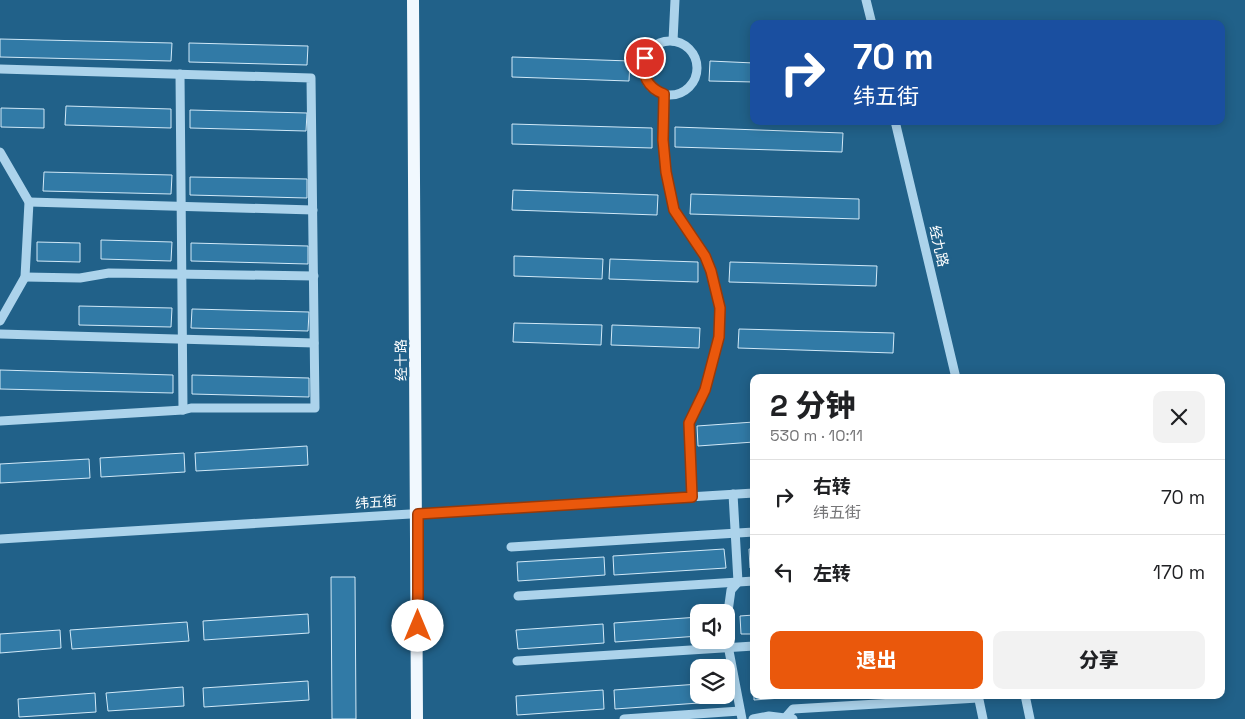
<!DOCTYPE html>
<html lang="zh">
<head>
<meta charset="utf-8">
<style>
	:root { --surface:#fff; --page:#f2f2f2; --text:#202124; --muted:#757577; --line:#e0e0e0; --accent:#ea580c }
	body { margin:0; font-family:"Space Grotesk","Noto Sans SC",sans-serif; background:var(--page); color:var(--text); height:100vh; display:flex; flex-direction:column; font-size:19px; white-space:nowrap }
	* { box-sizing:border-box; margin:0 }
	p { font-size:16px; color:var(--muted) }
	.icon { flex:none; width:28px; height:28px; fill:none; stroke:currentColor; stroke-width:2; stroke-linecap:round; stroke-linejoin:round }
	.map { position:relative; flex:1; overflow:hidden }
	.sheet { position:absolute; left:750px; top:374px; width:475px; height:325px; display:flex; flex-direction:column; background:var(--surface); border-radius:10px; box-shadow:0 2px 12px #0003 }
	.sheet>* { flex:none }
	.top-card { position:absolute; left:750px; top:20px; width:475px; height:105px; border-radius:10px; box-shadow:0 2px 12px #0003; background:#1a4fa0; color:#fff; overflow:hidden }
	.tools { position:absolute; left:690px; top:604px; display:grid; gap:10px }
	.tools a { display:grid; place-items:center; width:45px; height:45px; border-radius:10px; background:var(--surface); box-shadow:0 2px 12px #0003; font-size:25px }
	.pin { position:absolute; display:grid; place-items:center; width:42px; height:42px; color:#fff; margin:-21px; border:2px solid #fff; border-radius:50%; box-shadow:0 1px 5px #0007 }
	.me { position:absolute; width:55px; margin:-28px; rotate:0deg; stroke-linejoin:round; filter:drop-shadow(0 0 4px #0008) }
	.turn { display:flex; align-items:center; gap:18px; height:105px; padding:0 20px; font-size:22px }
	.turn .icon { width:65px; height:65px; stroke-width:2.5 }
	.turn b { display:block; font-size:35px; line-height:42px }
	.round { display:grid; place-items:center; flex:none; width:52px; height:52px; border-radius:10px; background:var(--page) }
	.head { display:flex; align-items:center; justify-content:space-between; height:85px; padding:0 20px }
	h1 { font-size:30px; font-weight:800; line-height:38px }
	.button { display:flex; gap:10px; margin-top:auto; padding:10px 20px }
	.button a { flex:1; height:58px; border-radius:10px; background:var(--accent); color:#fff; font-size:20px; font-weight:800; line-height:58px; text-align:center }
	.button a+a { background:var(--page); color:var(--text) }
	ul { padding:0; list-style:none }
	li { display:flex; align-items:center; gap:15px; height:75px; padding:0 20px; border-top:1px solid var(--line) }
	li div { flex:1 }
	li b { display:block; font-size:19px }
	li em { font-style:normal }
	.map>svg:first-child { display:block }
	.building { fill:#317aa6; stroke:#d1e9f8 }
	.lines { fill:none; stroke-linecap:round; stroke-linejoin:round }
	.minor { stroke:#acd3eb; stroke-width:9 }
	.major { stroke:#f1f8fe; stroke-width:12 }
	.route-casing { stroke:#983908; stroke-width:12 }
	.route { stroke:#ea580c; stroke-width:9 }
	.labels { text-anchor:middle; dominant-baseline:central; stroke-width:5; stroke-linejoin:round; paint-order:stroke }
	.street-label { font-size:14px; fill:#fff; stroke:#216189 }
</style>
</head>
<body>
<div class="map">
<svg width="1245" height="719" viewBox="0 0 1245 719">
	<rect width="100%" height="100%" fill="#216189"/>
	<g class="building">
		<path d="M 0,39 L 172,43 L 171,61 L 0,57 Z"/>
		<path d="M 189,43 L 308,46 L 307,65 L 189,62 Z"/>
		<path d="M 512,57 L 630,61 L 629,81 L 512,77 Z"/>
		<path d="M 710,61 L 754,63 L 754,82 L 709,81 Z"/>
		<path d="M 66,106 L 171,109 L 171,128 L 65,125 Z"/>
		<path d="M 1,108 L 44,109 L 44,128 L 1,127 Z"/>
		<path d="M 190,110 L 307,113 L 306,131 L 190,128 Z"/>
		<path d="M 512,124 L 652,128 L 652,148 L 512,144 Z"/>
		<path d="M 675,127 L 843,133 L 842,152 L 675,147 Z"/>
		<path d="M 44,172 L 172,175 L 171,194 L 43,191 Z"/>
		<path d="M 190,177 L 307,179 L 307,198 L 190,195 Z"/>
		<path d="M 513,190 L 658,195 L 657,215 L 512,210 Z"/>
		<path d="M 691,194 L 859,199 L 859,219 L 690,214 Z"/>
		<path d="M 101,240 L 172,242 L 171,261 L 101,259 Z"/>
		<path d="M 37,242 L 80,243 L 80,262 L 37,261 Z"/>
		<path d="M 191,243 L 308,246 L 308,264 L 191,261 Z"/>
		<path d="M 514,256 L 603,259 L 602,279 L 514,276 Z"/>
		<path d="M 610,259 L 698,262 L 698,282 L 609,279 Z"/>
		<path d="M 730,262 L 877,266 L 876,286 L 729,282 Z"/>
		<path d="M 79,306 L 172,308 L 171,327 L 79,325 Z"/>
		<path d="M 192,309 L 309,312 L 308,331 L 191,328 Z"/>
		<path d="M 514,323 L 602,325 L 601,345 L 513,342 Z"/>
		<path d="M 612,325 L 700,328 L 699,348 L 611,345 Z"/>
		<path d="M 739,329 L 894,333 L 893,353 L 738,348 Z"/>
		<path d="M 0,370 L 173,375 L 173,393 L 0,389 Z"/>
		<path d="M 192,375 L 309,378 L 309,397 L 192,394 Z"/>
		<path d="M 754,422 L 754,442 L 698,446 L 697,426 Z"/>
		<path d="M 307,446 L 308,465 L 196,471 L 195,453 Z"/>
		<path d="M 184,453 L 185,472 L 101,477 L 100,458 Z"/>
		<path d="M 89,459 L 90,478 L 0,483 L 0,464 Z"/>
		<path d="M 724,549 L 726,568 L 614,575 L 613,556 Z"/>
		<path d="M 749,549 L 754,549 L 754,568 L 750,568 Z"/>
		<path d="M 604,557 L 605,575 L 518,581 L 517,562 Z"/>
		<path d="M 331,577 L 355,577 L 356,719 L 332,719 Z"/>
		<path d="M 308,614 L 309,633 L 204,640 L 203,621 Z"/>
		<path d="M 754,615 L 754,634 L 741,634 L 740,616 Z"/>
		<path d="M 699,617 L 699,636 L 615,642 L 614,623 Z"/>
		<path d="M 187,622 L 189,641 L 72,649 L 70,630 Z"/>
		<path d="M 603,624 L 604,643 L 518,649 L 516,630 Z"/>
		<path d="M 60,630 L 61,648 L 0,653 L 0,634 Z"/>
		<path d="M 308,681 L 309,700 L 204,707 L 203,688 Z"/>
		<path d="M 699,684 L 699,695 L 726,694 L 727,701 L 615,709 L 614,690 Z"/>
		<path d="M 183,687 L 184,706 L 108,711 L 106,693 Z"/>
		<path d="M 603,690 L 604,709 L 517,715 L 516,696 Z"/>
		<path d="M 95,693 L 96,712 L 19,717 L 18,699 Z"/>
		<path d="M 754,695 L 822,695 L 754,700 Z"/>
	</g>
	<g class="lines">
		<g class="minor">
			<path d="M 866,0 L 872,24"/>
			<path d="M 673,41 L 675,0"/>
			<circle cx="670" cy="68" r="27"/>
			<path d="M 0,69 L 311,78 L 315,408 L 191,408 L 183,410 L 0,421"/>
			<path d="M 180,74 L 183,410"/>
			<path d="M 664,94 L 663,140 L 666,172 L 674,210 L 705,256 L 711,271 L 720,307 L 719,337 L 705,390 L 689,423 L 692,497"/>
			<path d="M 895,121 L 956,378"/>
			<path d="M 0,152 L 29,202 L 25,277 L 0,321"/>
			<path d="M 29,202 L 313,210"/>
			<path d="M 25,277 L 80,278 L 109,273 L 314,276"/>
			<path d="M 0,334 L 314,343"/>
			<path d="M 0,539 L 754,493"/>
			<path d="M 511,547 L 754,532"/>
			<path d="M 518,596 L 754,581"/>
			<path d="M 726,626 L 731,590 L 738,582 L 733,494"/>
			<path d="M 726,635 L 742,719"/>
			<path d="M 517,661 L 754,646"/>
			<path d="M 978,695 L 983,719"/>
			<path d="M 1025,695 L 1030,719"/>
			<path d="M 786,717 L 793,709 L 978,698"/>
			<path d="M 624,719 L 740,711"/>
			<path d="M 753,719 L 769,716 L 793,719"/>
		</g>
		<path class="major" d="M 413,0 L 417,719"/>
	</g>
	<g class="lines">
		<g class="route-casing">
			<path id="route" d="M 418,626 L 418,514 L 692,497 L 689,423 L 705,390 L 719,337 L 720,308 L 711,271 L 705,256 L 674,210 L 666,172 L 663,140 L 664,94 C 648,88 641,75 645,58"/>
		</g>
		<use href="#route" class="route"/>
	</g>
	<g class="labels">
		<g class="street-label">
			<text transform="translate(939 246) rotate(77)">经九路</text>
			<text transform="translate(401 360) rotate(-91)">经十路</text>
			<text transform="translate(376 502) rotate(-4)">纬五街</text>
		</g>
	</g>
</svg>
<div class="tools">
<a><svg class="icon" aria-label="sound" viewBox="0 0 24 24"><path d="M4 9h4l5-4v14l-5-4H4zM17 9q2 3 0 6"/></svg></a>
<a><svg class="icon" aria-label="layers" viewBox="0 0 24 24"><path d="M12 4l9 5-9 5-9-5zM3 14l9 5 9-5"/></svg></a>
</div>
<div class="pin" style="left:645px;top:58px;background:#d93025"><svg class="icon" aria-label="arrive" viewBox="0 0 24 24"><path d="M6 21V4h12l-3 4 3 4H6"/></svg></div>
<svg class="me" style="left:418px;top:626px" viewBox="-20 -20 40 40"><circle r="19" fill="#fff"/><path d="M0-13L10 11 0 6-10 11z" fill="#ea580c"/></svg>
<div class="top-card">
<div class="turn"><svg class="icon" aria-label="right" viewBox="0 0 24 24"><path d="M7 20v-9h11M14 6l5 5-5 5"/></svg><div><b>70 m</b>纬五街</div></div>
</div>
<section class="sheet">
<div class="head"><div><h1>2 分钟</h1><p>530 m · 10:11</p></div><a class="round"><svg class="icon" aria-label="close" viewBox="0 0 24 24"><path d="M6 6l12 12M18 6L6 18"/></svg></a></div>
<ul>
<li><svg class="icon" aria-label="right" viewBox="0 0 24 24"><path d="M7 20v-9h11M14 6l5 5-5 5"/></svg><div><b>右转</b><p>纬五街</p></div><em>70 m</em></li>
<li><svg class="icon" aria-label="left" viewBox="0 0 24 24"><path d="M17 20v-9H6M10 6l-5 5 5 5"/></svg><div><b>左转</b></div><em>170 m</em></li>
</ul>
<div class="button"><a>退出</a><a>分享</a></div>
</section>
</div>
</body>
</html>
